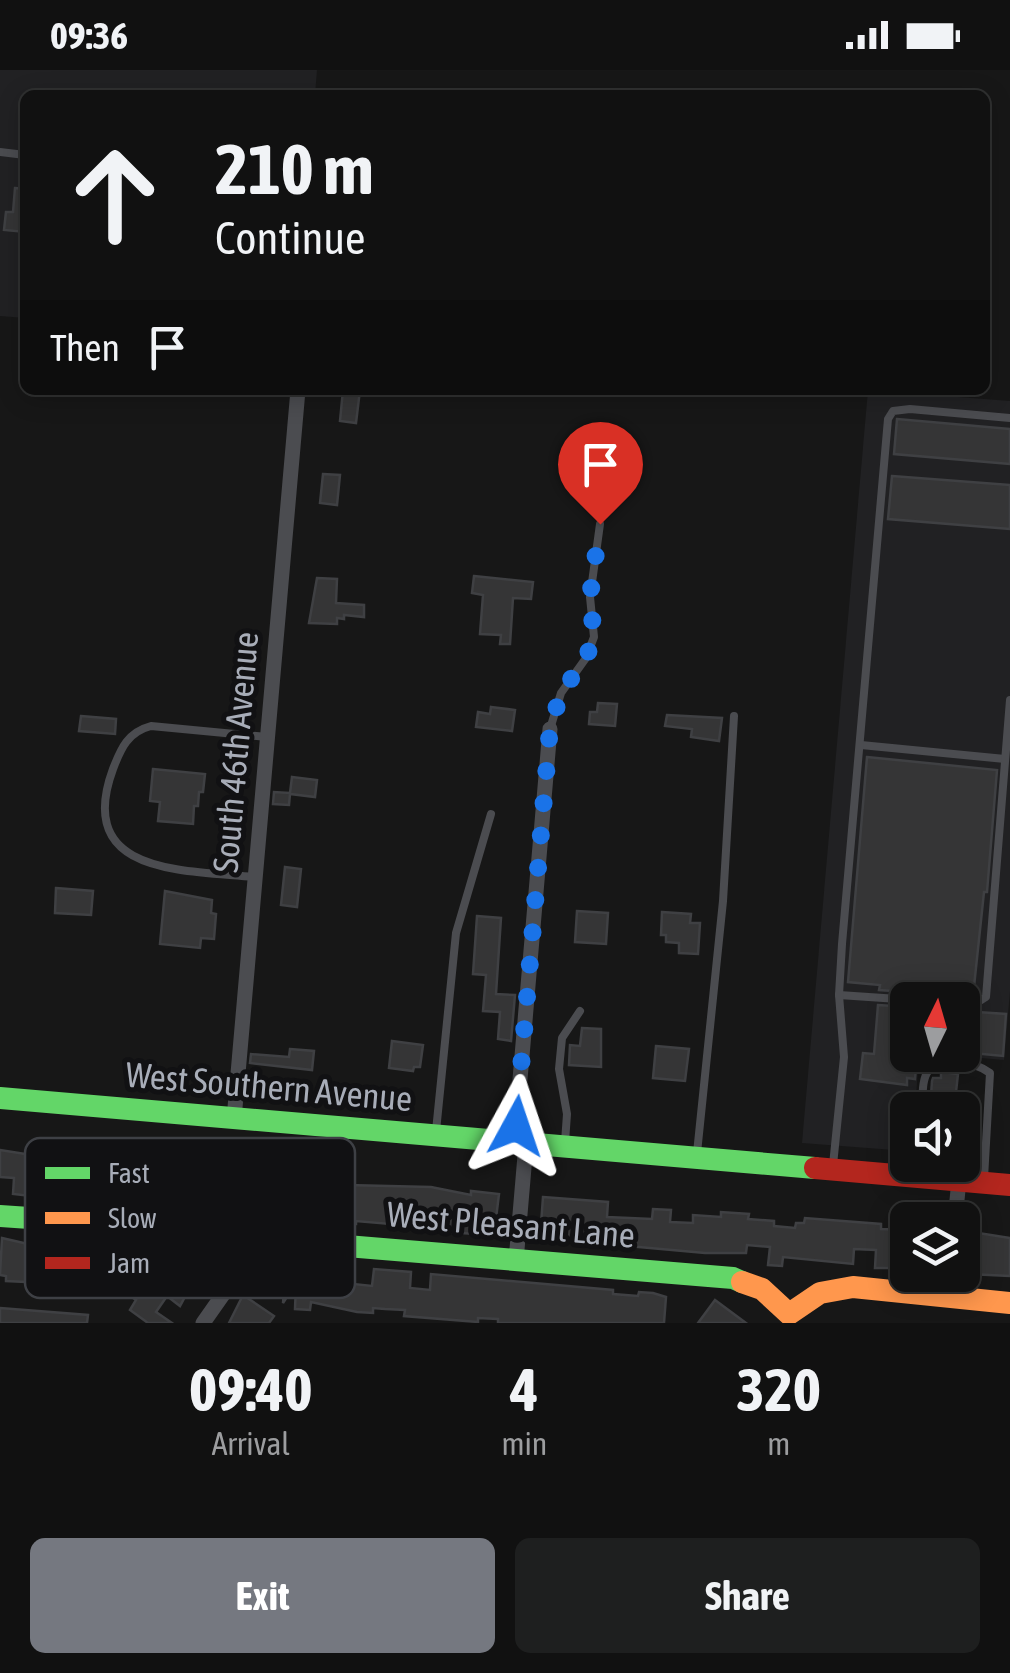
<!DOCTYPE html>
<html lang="en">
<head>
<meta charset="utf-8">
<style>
	:root { --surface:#111; --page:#1e1f1f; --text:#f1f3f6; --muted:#9c9d9f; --line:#303131; --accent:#757880 }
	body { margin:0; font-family:"Asap Condensed",sans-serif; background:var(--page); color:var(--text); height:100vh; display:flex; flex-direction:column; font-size:38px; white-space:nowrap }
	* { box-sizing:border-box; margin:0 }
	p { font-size:32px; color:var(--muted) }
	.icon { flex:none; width:55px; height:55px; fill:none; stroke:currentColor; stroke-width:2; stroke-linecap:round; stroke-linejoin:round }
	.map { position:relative; height:1253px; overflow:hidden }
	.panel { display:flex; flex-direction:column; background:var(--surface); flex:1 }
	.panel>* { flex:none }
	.guide { position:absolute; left:20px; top:20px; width:970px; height:305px; border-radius:15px; box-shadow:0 5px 25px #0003,0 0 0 2px var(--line); background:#111; color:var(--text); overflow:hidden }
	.needle { width:65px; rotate:5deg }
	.fabs { position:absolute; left:890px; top:912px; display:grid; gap:20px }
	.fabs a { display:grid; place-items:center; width:90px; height:90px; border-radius:15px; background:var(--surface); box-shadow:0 5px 25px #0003,0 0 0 2px var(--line); font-size:50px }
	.pin { position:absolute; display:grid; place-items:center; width:85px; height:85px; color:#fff; margin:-102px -42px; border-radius:50% 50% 50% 0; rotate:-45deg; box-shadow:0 0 10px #0007 }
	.pin .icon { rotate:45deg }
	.me { position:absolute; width:110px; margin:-55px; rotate:5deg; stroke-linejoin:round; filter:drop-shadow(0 0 8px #0008) }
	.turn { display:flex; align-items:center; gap:35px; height:210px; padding:0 30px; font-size:45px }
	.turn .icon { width:130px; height:130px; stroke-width:2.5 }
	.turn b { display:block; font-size:70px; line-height:85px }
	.then { display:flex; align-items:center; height:95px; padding:0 30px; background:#0003; gap:20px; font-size:38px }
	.eta { display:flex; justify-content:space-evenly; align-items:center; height:170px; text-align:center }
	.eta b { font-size:60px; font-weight:700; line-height:70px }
	.primary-button { display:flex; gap:20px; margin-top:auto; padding:20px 30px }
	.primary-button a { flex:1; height:115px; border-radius:15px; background:var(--accent); color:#fff; font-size:40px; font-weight:700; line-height:115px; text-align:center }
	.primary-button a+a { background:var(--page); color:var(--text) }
	.status { display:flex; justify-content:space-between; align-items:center; height:70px; padding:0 50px; background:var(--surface); direction:ltr }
	.status svg { height:28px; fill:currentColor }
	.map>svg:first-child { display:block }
	.built { fill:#212123 }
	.building { fill:#353536; stroke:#3f4043; stroke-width:2.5 }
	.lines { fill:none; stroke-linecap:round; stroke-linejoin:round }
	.lane { stroke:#4b4c50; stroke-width:8 }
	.street { stroke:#4b4c50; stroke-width:15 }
	.fast { stroke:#63d668; stroke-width:22 }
	.slow { stroke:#ff974d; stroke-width:22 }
	.jam { stroke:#b3261e; stroke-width:22 }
	.route { stroke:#1a73e8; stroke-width:18; stroke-dasharray:0 32.4 }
	.labels { text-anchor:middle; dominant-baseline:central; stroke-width:10; stroke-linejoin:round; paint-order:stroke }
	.street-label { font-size:35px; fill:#a8adb8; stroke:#111113 }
	.key { fill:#111113; stroke:#3e4045; stroke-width:2.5 }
	.key-label { font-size:28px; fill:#a8adb8 }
</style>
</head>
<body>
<div class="status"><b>09:36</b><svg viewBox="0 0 49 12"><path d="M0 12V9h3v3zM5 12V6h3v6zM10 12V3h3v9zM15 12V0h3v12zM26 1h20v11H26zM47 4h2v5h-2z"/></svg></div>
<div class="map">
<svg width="1010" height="1253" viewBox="0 0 1010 1253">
	<rect width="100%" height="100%" fill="#171717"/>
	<g class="built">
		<path d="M 0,0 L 317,0 L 315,25 L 25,25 L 25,248 L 0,246 Z"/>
		<path d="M 868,320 L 1010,331 L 1010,921 L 1004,990 L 947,985 L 962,985 L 962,930 L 908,930 L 908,985 L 919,985 L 915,1040 L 908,1040 L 907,1081 L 802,1073 Z"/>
	</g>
	<g class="building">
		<path d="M 15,118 L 25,119 L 25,162 L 4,160 L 6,142 L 13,142 Z"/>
		<path d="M 343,320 L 360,320 L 356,353 L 340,351 Z"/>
		<path d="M 897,349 L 1010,359 L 1010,394 L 894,384 Z"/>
		<path d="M 323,404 L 340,405 L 337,435 L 320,433 Z"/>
		<path d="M 892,406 L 1010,415 L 1010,459 L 888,449 Z"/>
		<path d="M 474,506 L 533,512 L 531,529 L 513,528 L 510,574 L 500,574 L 501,565 L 480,564 L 483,525 L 472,523 Z"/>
		<path d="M 317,508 L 337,509 L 336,533 L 364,535 L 364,547 L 344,545 L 344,549 L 337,548 L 337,554 L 309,553 Z"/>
		<path d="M 598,633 L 617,634 L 615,656 L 589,654 L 590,642 L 597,642 Z"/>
		<path d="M 491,637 L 515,640 L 512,661 L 476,657 L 478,642 L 490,644 Z"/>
		<path d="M 667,645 L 722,648 L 719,671 L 691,667 L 692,659 L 665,656 Z"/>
		<path d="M 81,646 L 116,649 L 115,664 L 79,661 Z"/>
		<path d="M 867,687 L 997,700 L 987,822 L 984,822 L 973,926 L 908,917 L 908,922 L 879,920 L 880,915 L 848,912 Z"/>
		<path d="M 153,699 L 205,704 L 203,722 L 199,722 L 198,736 L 194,736 L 193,754 L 158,751 L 160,732 L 150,731 Z"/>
		<path d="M 292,707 L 317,710 L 315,727 L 290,724 L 289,735 L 273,734 L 274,722 L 290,723 Z"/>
		<path d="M 285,797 L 301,799 L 297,837 L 281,835 Z"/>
		<path d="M 56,818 L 93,821 L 91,845 L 55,843 Z"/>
		<path d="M 165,821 L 212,830 L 211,843 L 216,844 L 214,869 L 201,868 L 200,878 L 160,874 Z"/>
		<path d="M 577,841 L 608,843 L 606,874 L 575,872 Z"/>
		<path d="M 662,842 L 691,844 L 690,853 L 700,853 L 698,884 L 679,883 L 679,873 L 666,872 L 666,865 L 661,865 Z"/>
		<path d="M 477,846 L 501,848 L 496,924 L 515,925 L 511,971 L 498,969 L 500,942 L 483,941 L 486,905 L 473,904 Z"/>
		<path d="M 878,935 L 908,937 L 908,996 L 916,997 L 915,1009 L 907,1008 L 907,1015 L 860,1009 L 863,983 L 874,984 Z"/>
		<path d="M 962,941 L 1006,944 L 1003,986 L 962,982 Z"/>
		<path d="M 582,958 L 601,959 L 601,997 L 569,995 L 570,975 L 580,976 Z"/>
		<path d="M 392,971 L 423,975 L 420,997 L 414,997 L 413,1001 L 389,998 Z"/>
		<path d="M 656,976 L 689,979 L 685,1011 L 653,1008 Z"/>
		<path d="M 290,979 L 314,981 L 312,1000 L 250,993 L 251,984 L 289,987 Z"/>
		<path d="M 941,1002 L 958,1004 L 954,1040 L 930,1040 L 932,1011 L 933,1008 L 941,1008 Z"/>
		<path d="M 0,1080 L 44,1087 L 113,1091 L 113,1094 L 134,1096 L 135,1092 L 206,1098 L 206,1102 L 218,1103 L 217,1109 L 260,1114 L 261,1106 L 294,1109 L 294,1105 L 311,1107 L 310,1112 L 348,1110 L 347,1115 L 431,1117 L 471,1125 L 471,1121 L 499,1124 L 494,1165 L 444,1162 L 446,1145 L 426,1143 L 425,1157 L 356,1151 L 356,1154 L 342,1153 L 343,1135 L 320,1134 L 319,1151 L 305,1150 L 306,1133 L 286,1132 L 285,1150 L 252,1145 L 251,1153 L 240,1152 L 241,1149 L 224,1147 L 224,1143 L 200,1141 L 202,1124 L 180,1122 L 167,1121 L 166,1138 L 96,1132 L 97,1127 L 76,1126 L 76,1131 L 13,1124 L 14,1108 L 0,1107 Z"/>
		<path d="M 543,1127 L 608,1132 L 607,1147 L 652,1149 L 653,1139 L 671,1140 L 670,1152 L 693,1153 L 693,1145 L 721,1147 L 721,1142 L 749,1144 L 748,1149 L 774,1151 L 774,1156 L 795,1158 L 796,1153 L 804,1153 L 805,1148 L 881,1154 L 881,1159 L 908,1160 L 908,1198 L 875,1198 L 876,1180 L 854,1179 L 853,1194 L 783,1187 L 782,1196 L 768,1195 L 770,1177 L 747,1175 L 746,1183 L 705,1183 L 540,1168 Z"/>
		<path d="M 972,1162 L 1010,1168 L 1010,1206 L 969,1204 Z"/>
		<path d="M 2,1168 L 54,1180 L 53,1191 L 77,1193 L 77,1187 L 89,1188 L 91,1176 L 106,1178 L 102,1222 L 48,1216 L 48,1213 L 6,1211 L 6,1206 L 0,1205 Z"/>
		<path d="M 165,1190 L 194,1210 L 180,1236 L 167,1226 L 156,1242 L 172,1253 L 148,1253 L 130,1240 L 136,1230 L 133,1228 L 142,1215 L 146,1217 Z"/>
		<path d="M 286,1194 L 300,1195 L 296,1213 L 325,1215 L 326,1200 L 354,1204 L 353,1214 L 372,1216 L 374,1199 L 411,1202 L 410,1218 L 430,1220 L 431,1204 L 613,1220 L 613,1224 L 638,1226 L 639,1222 L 653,1223 L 666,1227 L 664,1253 L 498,1253 L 498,1249 L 478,1248 L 478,1252 L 404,1246 L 405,1240 L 385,1239 L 373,1238 L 373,1243 L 357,1242 L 311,1232 L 310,1240 L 295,1239 L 296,1213 L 283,1233 Z"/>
		<path d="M 243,1225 L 274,1246 L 269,1253 L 229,1253 Z"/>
		<path d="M 715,1230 L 746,1253 L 698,1253 Z"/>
		<path d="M 0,1238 L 88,1245 L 87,1253 L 0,1253 Z"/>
	</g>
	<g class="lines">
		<g class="lane">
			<path d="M 0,82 L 25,85"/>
			<path d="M 550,659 L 561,623 L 586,588 L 594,567 L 590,527 L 600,454"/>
			<path d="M 861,675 L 1005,689"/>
			<path d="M 254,807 C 184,800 74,805 113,699 C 121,678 128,662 151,656 L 267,667"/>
			<path d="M 839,925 L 913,930"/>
			<path d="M 962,933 L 975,934 L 986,927 L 1010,630"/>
			<path d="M 922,1040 C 923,1029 921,1009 929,1000 C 941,984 977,993 990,1003 L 984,1108"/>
			<path d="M 436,1061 L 456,863 L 491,744"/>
			<path d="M 565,1072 L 567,1044 L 559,999 L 562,968 L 580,941"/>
			<path d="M 697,1083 L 723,831 L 734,646"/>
			<path d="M 833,1095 L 844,987 L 839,925 L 842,874 L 888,349 L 893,341 L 910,339 L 1010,348"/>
		</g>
		<g class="street">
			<path d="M 234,1049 L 298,320"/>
			<path d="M 955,1150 L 959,1110"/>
			<path d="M 516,1191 L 526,1074 L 516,1056 L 550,659"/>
			<path d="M 948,1226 L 950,1205"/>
			<path d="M 203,1253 L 248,1189"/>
		</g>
		<g class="fast">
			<path d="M 0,1028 L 815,1098"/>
			<path d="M 0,1146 L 190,1159 L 222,1169 L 248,1189 L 286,1171 L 733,1208 L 742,1212"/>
		</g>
		<path class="slow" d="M 742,1212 L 762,1219 L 789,1244 L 820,1223 L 853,1217 L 1010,1233"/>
		<path class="jam" d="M 815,1098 L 1010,1115"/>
	</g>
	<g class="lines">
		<path class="route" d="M 516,1056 L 550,658 L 561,623 L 586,588 L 594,567 L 590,527 L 600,454"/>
	</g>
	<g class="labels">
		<g class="street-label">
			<text transform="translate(235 682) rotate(-85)">South 46th Avenue</text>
			<text transform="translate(269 1016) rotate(5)">West Southern Avenue</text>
			<text transform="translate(511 1154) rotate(5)">West Pleasant Lane</text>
		</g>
	</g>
	<rect x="25" y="1068" width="330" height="160" rx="15" class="key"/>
	<rect x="45" y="1097" width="45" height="12" fill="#63d668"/>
	<rect x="45" y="1142" width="45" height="12" fill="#ff974d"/>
	<rect x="45" y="1187" width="45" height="12" fill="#b3261e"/>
	<g class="key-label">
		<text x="108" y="1113">Fast</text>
		<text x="108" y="1158">Slow</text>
		<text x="108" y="1203">Jam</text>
	</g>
</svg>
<div class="fabs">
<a><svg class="needle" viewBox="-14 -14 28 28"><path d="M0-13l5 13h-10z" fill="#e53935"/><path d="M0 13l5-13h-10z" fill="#9c9d9f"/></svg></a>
<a><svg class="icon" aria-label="sound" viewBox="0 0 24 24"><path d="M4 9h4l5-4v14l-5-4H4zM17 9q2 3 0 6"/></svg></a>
<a><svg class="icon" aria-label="layers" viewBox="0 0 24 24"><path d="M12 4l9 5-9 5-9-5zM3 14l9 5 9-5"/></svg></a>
</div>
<div class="pin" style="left:600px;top:454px;background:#d93025"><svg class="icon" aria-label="arrive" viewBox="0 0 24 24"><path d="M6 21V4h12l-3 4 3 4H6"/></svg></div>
<svg class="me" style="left:516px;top:1056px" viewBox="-20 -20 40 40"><path d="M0-17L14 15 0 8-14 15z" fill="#1a73e8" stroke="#fff" stroke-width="4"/></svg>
<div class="guide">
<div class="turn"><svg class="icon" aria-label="ahead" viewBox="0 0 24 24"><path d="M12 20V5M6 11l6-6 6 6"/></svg><div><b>210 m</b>Continue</div></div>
<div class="then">Then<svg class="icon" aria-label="arrive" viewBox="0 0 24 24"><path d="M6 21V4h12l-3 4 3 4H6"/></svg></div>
</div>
</div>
<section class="panel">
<div class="eta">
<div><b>09:40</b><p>Arrival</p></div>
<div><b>4</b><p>min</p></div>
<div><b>320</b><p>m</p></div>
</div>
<div class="primary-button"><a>Exit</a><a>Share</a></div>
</section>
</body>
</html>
